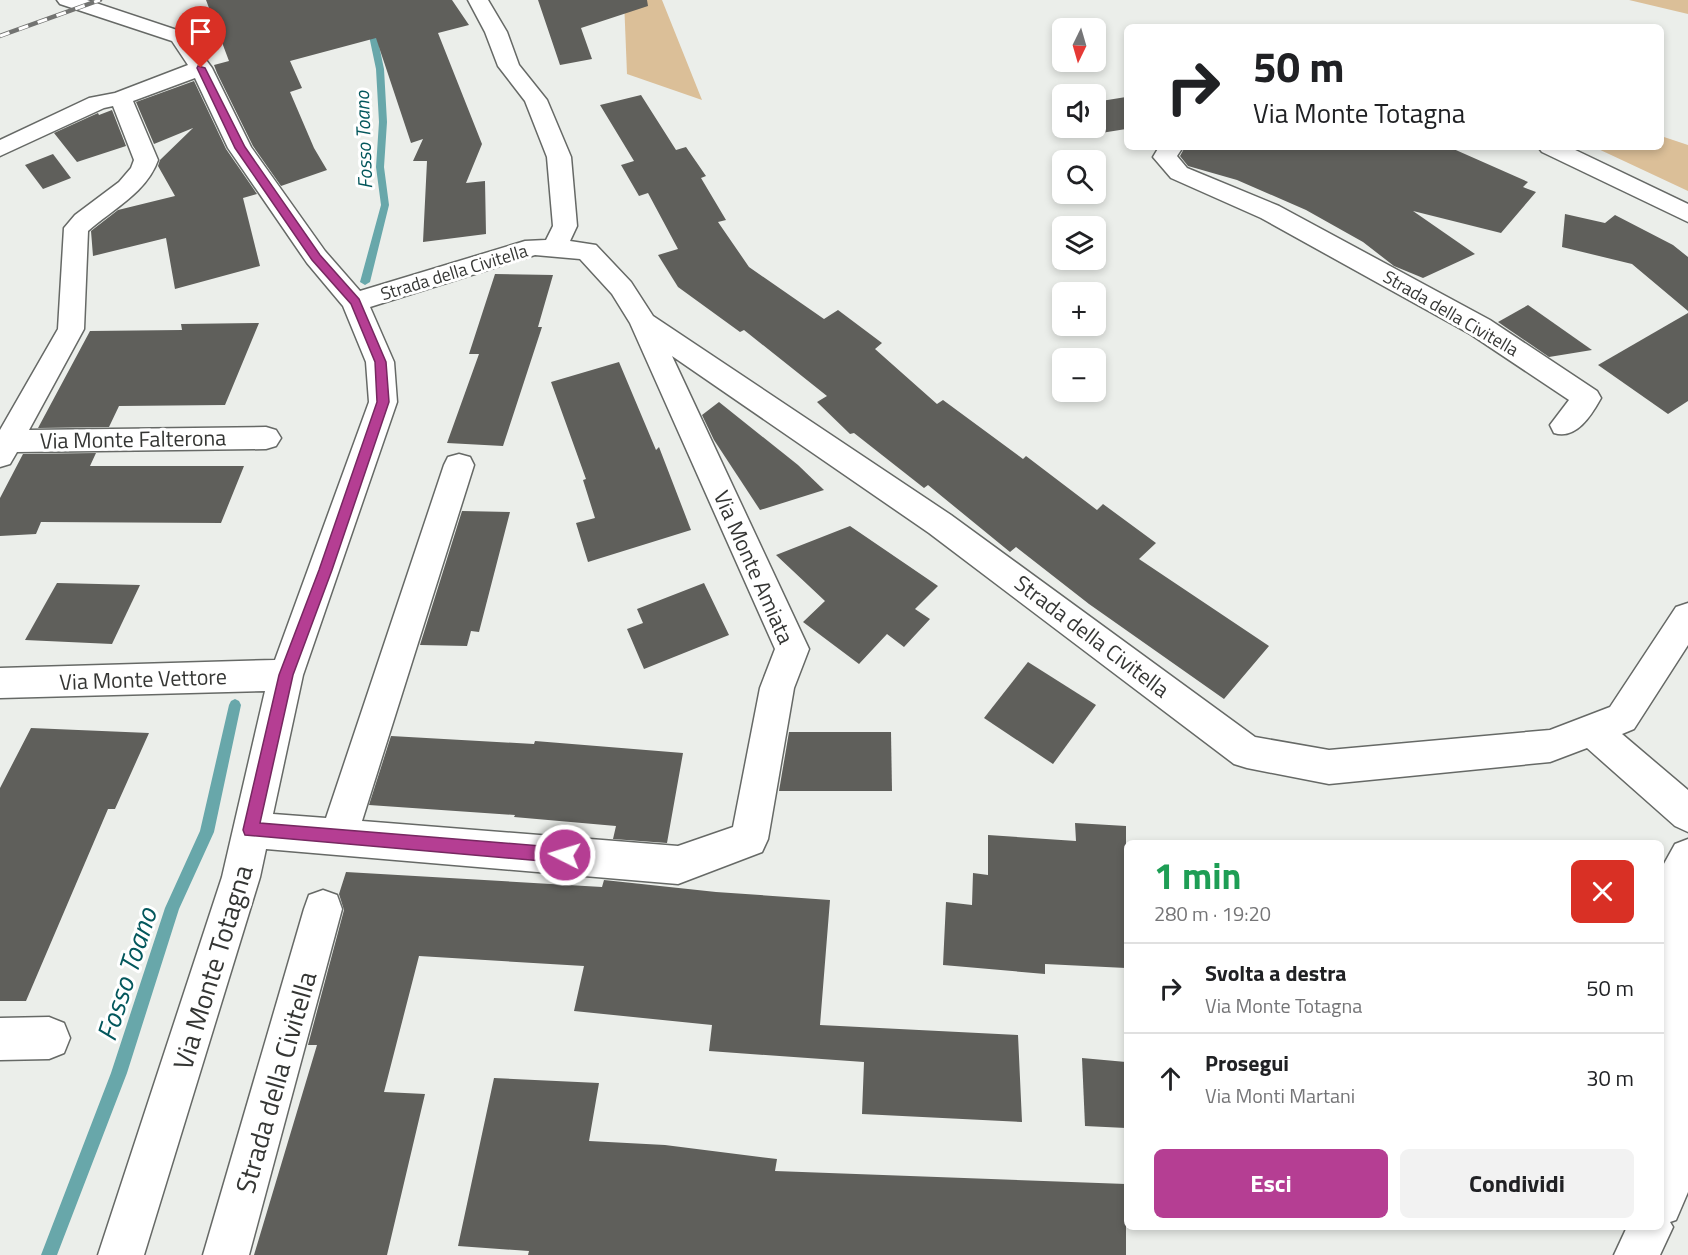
<!DOCTYPE html>
<html lang="it">
<head>
<meta charset="utf-8">
<style>
	:root { --surface:#fff; --page:#f2f2f2; --text:#202124; --muted:#757577; --line:#e0e0e0; --accent:#b53e93 }
	body { margin:0; font-family:"Titillium Web",sans-serif; background:var(--page); color:var(--text); height:100vh; display:flex; flex-direction:column; font-size:22px; white-space:nowrap }
	* { box-sizing:border-box; margin:0 }
	p { font-size:20px; color:var(--muted) }
	.icon { flex:none; width:33px; height:33px; fill:none; stroke:currentColor; stroke-width:2; stroke-linecap:round; stroke-linejoin:round }
	.map { position:relative; flex:1; overflow:hidden }
	.side { position:absolute; left:1124px; top:840px; width:540px; height:390px; display:flex; flex-direction:column; background:var(--surface); border-radius:9px; box-shadow:0 3px 9px #0003 }
	.side>* { flex:none }
	.guide { position:absolute; left:1124px; top:24px; width:540px; height:126px; border-radius:9px; box-shadow:0 3px 9px #0003; background:#fff; color:var(--text); overflow:hidden }
	.needle { width:39px; rotate:185deg }
	.fabs { position:absolute; left:1052px; top:18px; display:grid; gap:12px }
	.fabs a { display:grid; place-items:center; width:54px; height:54px; border-radius:9px; background:var(--surface); box-shadow:0 3px 9px #0003; font-size:30px }
	.pin { position:absolute; display:grid; place-items:center; width:51px; height:51px; color:#fff; margin:-62px -26px; border-radius:50% 50% 50% 0; rotate:-45deg; box-shadow:0 0 6px #0007 }
	.pin .icon { rotate:45deg }
	.me { position:absolute; width:66px; margin:-33px; rotate:275deg; stroke-linejoin:round; filter:drop-shadow(0 0 4px #0008) }
	.turn { display:flex; align-items:center; gap:21px; height:126px; padding:0 30px; font-size:27px }
	.turn .icon { width:78px; height:78px; stroke-width:2.5 }
	.turn b { display:block; font-size:42px; line-height:51px }
	.round { display:grid; place-items:center; flex:none; width:63px; height:63px; border-radius:9px; background:var(--page) }
	.headline { display:flex; align-items:center; justify-content:space-between; height:102px; padding:0 30px }
	h1 { font-size:36px; font-weight:700; line-height:45px; color:#1e9e55 }
	.cta { display:flex; gap:12px; margin-top:auto; padding:12px 30px }
	.cta a { flex:1; height:69px; border-radius:9px; background:var(--accent); color:#fff; font-size:24px; font-weight:700; line-height:69px; text-align:center }
	.cta a+a { background:var(--page); color:var(--text) }
	ul { padding:0; list-style:none }
	li { display:flex; align-items:center; gap:18px; height:90px; padding:0 30px; border-top:2px solid var(--line) }
	li div { flex:1 }
	li b { display:block; font-size:22px }
	li em { font-style:normal }
	.map>svg:first-child { display:block }
	.green { fill:#dbbf98 }
	.lines { fill:none; stroke-linecap:round; stroke-linejoin:round }
	.stream { fill:#68a7aa; fill-rule:evenodd }
	.building { fill:#5f5f5b }
	.minor-casing { stroke:#666966; stroke-width:3 }
	.minor { fill:#fff; fill-rule:evenodd }
	.rail-casing { stroke:#727371; stroke-width:4.5 }
	.rail { stroke:#fff; stroke-width:3; stroke-dasharray:10; stroke-linecap:butt }
	.route { fill:#b53e93; stroke:#762860; stroke-width:1.5 }
	.labels { text-anchor:middle; dominant-baseline:central; stroke-width:6; stroke-linejoin:round; paint-order:stroke }
	.far-street-label { font-size:18px; fill:#353634; stroke:#fff }
	.far-water-label { font-size:20px; font-style:italic; fill:#03575c; stroke:#fff }
	.street-label { font-size:22px; fill:#353634; stroke:#fff }
	.near-street-label { font-size:27px; fill:#353634; stroke:#fff }
	.near-water-label { font-size:28px; font-style:italic; fill:#03575c; stroke:#fff }
</style>
</head>
<body>
<div class="map">
<svg width="1688" height="1255" viewBox="0 0 1688 1255">
	<rect width="100%" height="100%" fill="#ebeeea"/>
	<g class="green">
		<path d="M 624,0 L 662,0 L 702,100 L 627,74 Z"/>
		<path d="M 1629,0 L 1688,0 L 1688,14 Z"/>
		<path d="M 1661,136 L 1688,145 L 1688,191 L 1594,147 L 1660,147 Z"/>
	</g>
	<g class="lines">
		<g class="stream">
			<path d="M 348,0 L 356,0 L 376,31 L 384,69 L 387,122 L 384,167 L 389,205 L 370,282 L 365,285 L 360,282 L 381,205 L 376,167 L 379,122 L 376,69 L 368,31 Z"/>
			<path d="M 235,699 L 239,701 L 241,705 L 214,832 L 179,909 L 127,1073 L 57,1255 L 41,1255 L 111,1073 L 165,908 L 200,831 L 229,705 L 231,701 Z"/>
		</g>
	</g>
	<g class="building">
		<path d="M 206,0 L 452,0 L 469,25 L 438,33 L 482,144 L 466,183 L 485,181 L 486,234 L 423,242 L 427,161 L 413,161 L 423,139 L 411,143 L 376,38 L 290,61 L 302,88 L 290,92 L 314,148 L 327,170 L 281,186 L 253,146 L 217,73 L 214,65 L 229,61 Z"/>
		<path d="M 538,0 L 647,0 L 648,6 L 581,28 L 592,59 L 560,65 Z"/>
		<path d="M 194,81 L 226,149 L 257,194 L 243,198 L 260,266 L 175,289 L 166,238 L 93,256 L 91,231 L 118,210 L 175,196 L 158,166 L 160,160 L 193,128 L 154,144 L 136,102 Z"/>
		<path d="M 641,95 L 676,150 L 686,147 L 706,176 L 701,178 L 726,220 L 718,222 L 749,267 L 824,319 L 838,310 L 882,343 L 875,349 L 937,404 L 943,400 L 1023,459 L 1026,456 L 1097,510 L 1103,504 L 1156,543 L 1139,559 L 1269,646 L 1224,699 L 1089,604 L 1016,547 L 1010,552 L 928,485 L 924,488 L 854,433 L 850,434 L 817,402 L 827,396 L 744,330 L 740,332 L 678,287 L 658,255 L 678,249 L 648,193 L 639,196 L 621,165 L 634,161 L 600,105 Z"/>
		<path d="M 1126,97 L 1126,129 L 1095,134 L 1095,102 Z"/>
		<path d="M 112,110 L 126,146 L 77,162 L 54,133 L 98,113 L 99,115 Z"/>
		<path d="M 1185,147 L 1449,147 L 1528,182 L 1523,187 L 1536,192 L 1501,233 L 1413,211 L 1475,254 L 1423,278 L 1394,266 L 1363,242 L 1306,210 L 1237,180 L 1188,166 L 1180,156 Z"/>
		<path d="M 53,154 L 71,178 L 43,189 L 25,165 Z"/>
		<path d="M 1565,214 L 1605,223 L 1615,215 L 1673,245 L 1688,257 L 1688,311 L 1632,264 L 1562,247 Z"/>
		<path d="M 495,274 L 553,275 L 538,327 L 542,327 L 503,446 L 447,443 L 479,354 L 469,354 Z"/>
		<path d="M 1528,305 L 1592,350 L 1549,357 L 1498,322 Z"/>
		<path d="M 1688,313 L 1688,401 L 1668,414 L 1598,365 Z"/>
		<path d="M 259,323 L 225,405 L 119,406 L 109,427 L 38,428 L 90,331 L 182,330 L 181,324 Z"/>
		<path d="M 619,362 L 656,450 L 659,447 L 691,530 L 588,562 L 576,523 L 595,518 L 583,480 L 586,479 L 551,382 Z"/>
		<path d="M 719,402 L 798,465 L 824,490 L 760,510 L 714,440 L 702,415 Z"/>
		<path d="M 96,453 L 90,466 L 244,466 L 221,523 L 41,522 L 36,534 L 0,536 L 0,498 L 23,454 Z"/>
		<path d="M 462,511 L 510,512 L 479,632 L 471,631 L 467,646 L 420,645 Z"/>
		<path d="M 850,526 L 938,586 L 915,609 L 930,619 L 904,647 L 887,634 L 859,664 L 803,622 L 825,601 L 776,555 Z"/>
		<path d="M 57,583 L 140,585 L 112,644 L 25,640 Z"/>
		<path d="M 704,583 L 729,635 L 644,669 L 627,629 L 643,623 L 637,609 Z"/>
		<path d="M 1028,662 L 1096,705 L 1053,764 L 984,718 Z"/>
		<path d="M 31,728 L 149,733 L 115,809 L 108,809 L 26,1001 L 0,1001 L 0,788 Z"/>
		<path d="M 789,732 L 891,732 L 892,791 L 779,791 Z"/>
		<path d="M 391,736 L 534,744 L 535,741 L 683,753 L 667,843 L 613,839 L 616,826 L 514,817 L 515,815 L 369,805 Z"/>
		<path d="M 1075,823 L 1126,826 L 1126,968 L 1045,964 L 1045,974 L 943,965 L 946,902 L 972,905 L 973,873 L 988,875 L 988,835 L 1076,841 Z"/>
		<path d="M 346,872 L 602,887 L 604,880 L 716,892 L 830,900 L 820,1025 L 1018,1035 L 1022,1122 L 862,1114 L 864,1062 L 709,1051 L 712,1025 L 574,1011 L 584,966 L 419,956 L 384,1092 L 425,1094 L 387,1255 L 254,1255 L 317,1045 L 308,1045 L 344,910 L 339,894 Z"/>
		<path d="M 1082,1058 L 1126,1062 L 1126,1128 L 1085,1126 Z"/>
		<path d="M 494,1078 L 599,1083 L 589,1141 L 665,1145 L 777,1159 L 775,1171 L 1126,1184 L 1126,1255 L 528,1255 L 529,1251 L 458,1246 Z"/>
	</g>
	<g class="lines">
		<g class="minor-casing">
			<g id="minor">
				<path d="M 57,0 L 87,0 L 186,33 L 212,68 L 251,147 L 325,251 L 360,291 L 525,241 L 546,240 L 553,226 L 547,157 L 525,101 L 498,66 L 485,32 L 468,0 L 488,0 L 507,32 L 519,65 L 547,100 L 571,157 L 577,226 L 570,241 L 596,245 L 631,282 L 653,316 L 951,515 L 1255,737 L 1329,750 L 1550,730 L 1610,707 L 1676,607 L 1688,603 L 1688,645 L 1634,729 L 1622,734 L 1688,790 L 1688,832 L 1675,826 L 1587,748 L 1550,762 L 1329,784 L 1247,768 L 1234,764 L 929,533 L 672,356 L 809,649 L 794,688 L 768,839 L 762,852 L 678,884 L 266,849 L 260,877 L 144,1255 L 98,1255 L 222,877 L 265,691 L 0,698 L 0,668 L 275,660 L 369,402 L 366,362 L 343,306 L 307,263 L 228,148 L 195,78 L 133,101 L 158,160 C 147,192 113,209 88,231 L 84,329 L 29,430 L 266,427 L 276,430 L 281,438 L 276,446 L 266,449 L 17,452 L 10,464 L 0,467 L 0,430 L 58,329 L 64,228 L 75,215 L 119,182 L 131,168 L 134,160 L 113,106 L 104,108 L 0,156 L 0,140 L 89,98 L 115,93 L 188,65 L 172,41 L 60,4 ZM 535,255 L 580,259 L 612,294 L 630,323 L 775,649 L 760,688 L 733,827 L 678,846 L 362,821 L 474,465 L 470,457 L 459,454 L 448,457 L 444,465 L 326,818 L 273,814 L 303,675 L 397,402 L 394,362 L 370,307 Z"/>
				<path d="M 1159,147 L 1183,147 L 1177,156 L 1187,168 L 1279,206 L 1490,320 L 1597,391 L 1601,398 C 1591,416 1576,440 1554,433 L 1550,425 L 1569,400 L 1470,334 L 1261,218 L 1171,178 L 1153,157 Z"/>
				<path d="M 1538,147 L 1569,147 L 1688,204 L 1688,222 L 1542,152 Z"/>
				<path d="M 1688,839 L 1688,1192 L 1676,1220 L 1670,1222 L 1673,1227 L 1660,1255 L 1614,1255 L 1627,1227 L 1660,1227 L 1660,871 L 1675,844 Z"/>
				<path d="M 323,890 L 337,895 L 342,909 L 249,1255 L 203,1255 L 304,909 L 309,895 Z"/>
				<path d="M 49,1017 L 64,1023 L 70,1038 L 64,1053 L 49,1059 L 0,1060 L 0,1018 Z"/>
			</g>
		</g>
		<use href="#minor" class="minor"/>
		<g class="rail-casing">
			<path id="rail" d="M 0,36 L 100,0"/>
		</g>
		<use href="#rail" class="rail"/>
	</g>
	<path class="route" d="M 198,66 L 205,68 L 245,147 L 320,255 L 359,299 L 386,362 L 389,402 L 332,570 L 293,675 L 260,823 L 565,848 L 570,850 L 573,855 L 570,861 L 565,863 L 245,835 L 243,830 L 279,675 L 319,570 L 377,402 L 375,362 L 351,304 L 312,260 L 235,148 L 197,68 Z"/>
	<g class="labels">
		<g class="far-street-label">
			<text transform="translate(454 272) rotate(-17)">Strada della Civitella</text>
			<text transform="translate(1451 313) rotate(30)">Strada della Civitella</text>
		</g>
		<g class="far-water-label">
			<text transform="translate(363 140) rotate(-92)">Fosso Toano</text>
		</g>
		<g class="street-label">
			<text transform="translate(133 439) rotate(-1)">Via Monte Falterona</text>
			<text transform="translate(754 567) rotate(66)">Via Monte Amiata</text>
			<text transform="translate(1092 636) rotate(37)">Strada della Civitella</text>
			<text transform="translate(143 679) rotate(-2)">Via Monte Vettore</text>
		</g>
		<g class="near-street-label">
			<text transform="translate(212 967) rotate(-73)">Via Monte Totagna</text>
			<text transform="translate(275 1082) rotate(-74)">Strada della Civitella</text>
		</g>
		<g class="near-water-label">
			<text transform="translate(126 974) rotate(-72)">Fosso Toano</text>
		</g>
	</g>
</svg>
<div class="fabs">
<a><svg class="needle" viewBox="-14 -14 28 28"><path d="M0-13l5 13h-10z" fill="#e53935"/><path d="M0 13l5-13h-10z" fill="#757577"/></svg></a>
<a><svg class="icon" aria-label="sound" viewBox="0 0 24 24"><path d="M4 9h4l5-4v14l-5-4H4zM17 9q2 3 0 6"/></svg></a>
<a><svg class="icon" aria-label="search" viewBox="0 0 24 24"><circle cx="10" cy="10" r="6"/><path d="M15 15l6 6"/></svg></a>
<a><svg class="icon" aria-label="layers" viewBox="0 0 24 24"><path d="M12 4l9 5-9 5-9-5zM3 14l9 5 9-5"/></svg></a>
<a>+</a>
<a>−</a>
</div>
<div class="pin" style="left:201px;top:68px;background:#d93025"><svg class="icon" aria-label="arrive" viewBox="0 0 24 24"><path d="M6 21V4h12l-3 4 3 4H6"/></svg></div>
<svg class="me" style="left:565px;top:855px" viewBox="-20 -20 40 40"><circle r="17" fill="#b53e93" stroke="#fff" stroke-width="3"/><path d="M0-11L8 9 0 5-8 9z" fill="#fff"/></svg>
<div class="guide">
<div class="turn"><svg class="icon" aria-label="right" viewBox="0 0 24 24"><path d="M7 20v-9h11M14 6l5 5-5 5"/></svg><div><b>50 m</b>Via Monte Totagna</div></div>
</div>
<section class="side">
<div class="headline"><div><h1>1 min</h1><p>280 m · 19:20</p></div><a class="round" style="background:#d93025;color:#fff"><svg class="icon" aria-label="close" viewBox="0 0 24 24"><path d="M6 6l12 12M18 6L6 18"/></svg></a></div>
<ul>
<li><svg class="icon" aria-label="right" viewBox="0 0 24 24"><path d="M7 20v-9h11M14 6l5 5-5 5"/></svg><div><b>Svolta a destra</b><p>Via Monte Totagna</p></div><em>50 m</em></li>
<li><svg class="icon" aria-label="ahead" viewBox="0 0 24 24"><path d="M12 20V5M6 11l6-6 6 6"/></svg><div><b>Prosegui</b><p>Via Monti Martani</p></div><em>30 m</em></li>
</ul>
<div class="cta"><a>Esci</a><a>Condividi</a></div>
</section>
</div>
</body>
</html>
